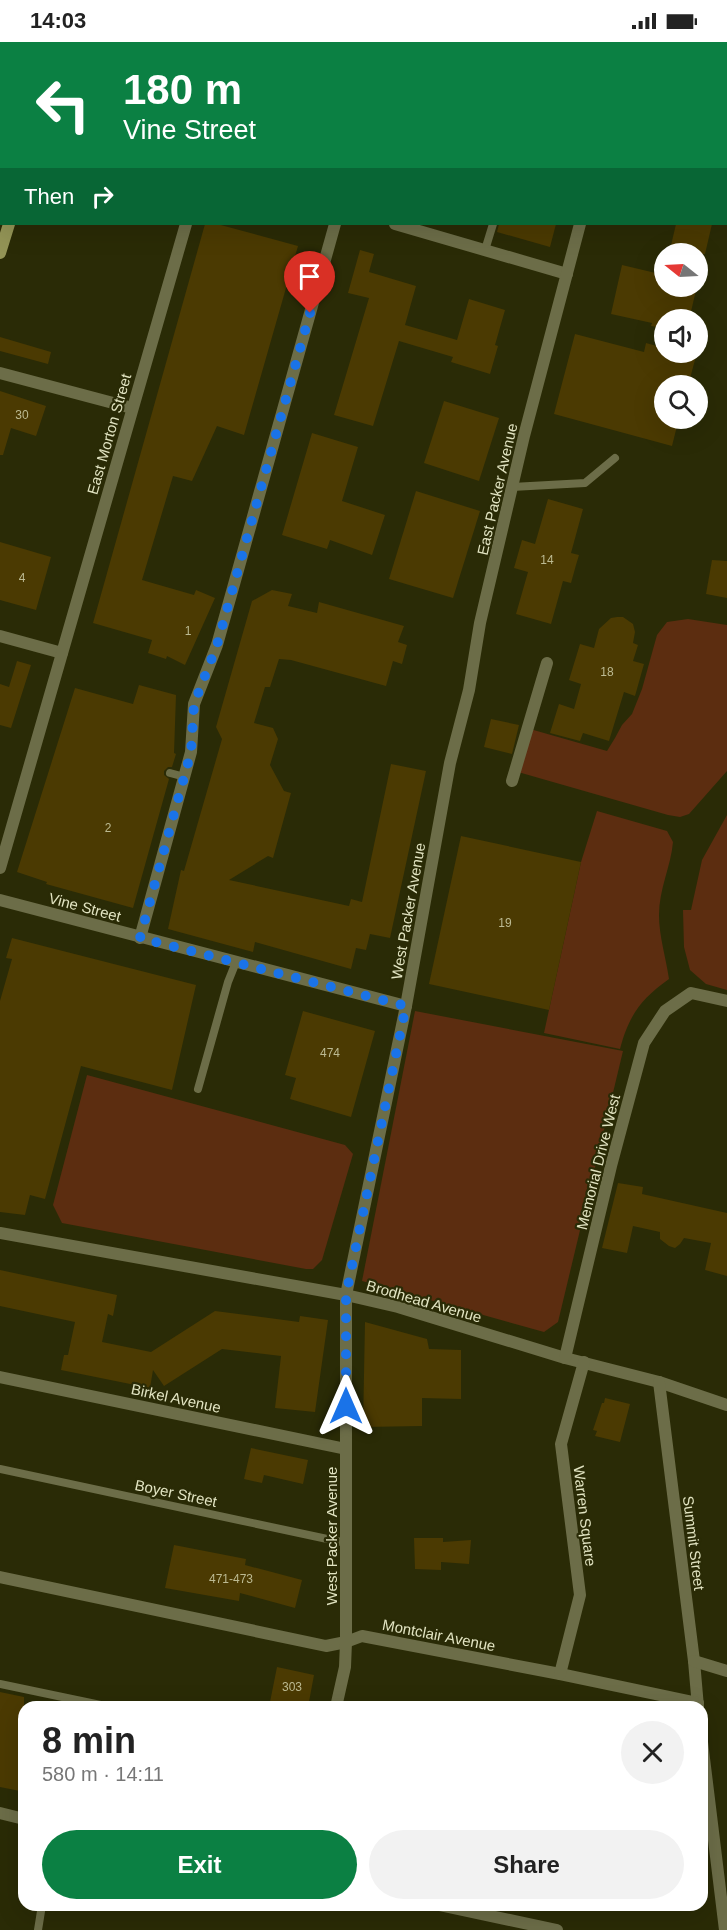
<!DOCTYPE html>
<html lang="en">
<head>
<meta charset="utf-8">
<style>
	:root { --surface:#fff; --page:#f2f2f2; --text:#222; --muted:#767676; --accent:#0b8043 }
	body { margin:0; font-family:Arial,sans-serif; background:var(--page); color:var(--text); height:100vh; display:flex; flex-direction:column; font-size:22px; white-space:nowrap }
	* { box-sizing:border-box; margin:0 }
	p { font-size:20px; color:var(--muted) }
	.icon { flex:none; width:33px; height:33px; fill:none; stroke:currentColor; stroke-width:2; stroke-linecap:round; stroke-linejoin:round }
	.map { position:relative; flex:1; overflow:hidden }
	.side { position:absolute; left:18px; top:1659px; width:690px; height:210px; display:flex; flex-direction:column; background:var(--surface); border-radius:18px; box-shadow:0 6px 24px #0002 }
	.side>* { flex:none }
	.top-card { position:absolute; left:0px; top:0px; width:728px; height:183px; box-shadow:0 6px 24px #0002; background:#0b8043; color:#fff; overflow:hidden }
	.needle { width:39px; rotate:288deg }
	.fabs { position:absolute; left:654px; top:201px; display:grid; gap:12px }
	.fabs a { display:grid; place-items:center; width:54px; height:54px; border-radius:50%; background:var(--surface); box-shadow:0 6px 24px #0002; font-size:30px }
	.pin { position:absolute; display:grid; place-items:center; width:51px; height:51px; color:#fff; margin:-62px -26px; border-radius:50% 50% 50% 0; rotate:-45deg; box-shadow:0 0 6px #0007 }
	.pin .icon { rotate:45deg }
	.me { position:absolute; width:66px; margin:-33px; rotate:0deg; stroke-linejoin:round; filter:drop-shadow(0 0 4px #0008) }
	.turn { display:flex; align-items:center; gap:21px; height:126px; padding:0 24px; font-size:27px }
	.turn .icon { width:78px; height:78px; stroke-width:2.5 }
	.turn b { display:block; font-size:42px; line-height:51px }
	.then { display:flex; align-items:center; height:57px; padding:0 24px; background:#0003; gap:12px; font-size:22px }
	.round { display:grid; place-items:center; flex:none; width:63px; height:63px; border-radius:32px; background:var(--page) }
	.summary { display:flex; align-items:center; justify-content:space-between; height:102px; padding:0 24px }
	h1 { font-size:36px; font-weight:700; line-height:45px }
	.button { display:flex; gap:12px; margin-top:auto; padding:12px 24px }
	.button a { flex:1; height:69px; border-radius:36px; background:var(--accent); color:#fff; font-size:24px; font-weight:700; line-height:69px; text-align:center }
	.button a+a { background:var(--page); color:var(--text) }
	.status { display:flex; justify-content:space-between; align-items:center; height:42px; padding:0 30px; background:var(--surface); direction:ltr }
	.status svg { height:16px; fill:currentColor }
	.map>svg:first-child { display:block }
	.green { fill:#5c2d10 }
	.building { fill:#4b3a02 }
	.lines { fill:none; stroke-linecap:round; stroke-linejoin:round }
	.lane { stroke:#6c6d48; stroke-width:8 }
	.street { stroke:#6c6d48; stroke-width:12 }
	.secondary { stroke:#939456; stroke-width:12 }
	.route { stroke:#1a73e8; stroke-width:10; stroke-dasharray:0 18 }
	.labels { text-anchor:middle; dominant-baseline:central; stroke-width:4.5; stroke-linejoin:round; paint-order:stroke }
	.number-label { font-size:12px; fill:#bcba92 }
	.street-label { font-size:15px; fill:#e2e4c2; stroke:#2a2b06 }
</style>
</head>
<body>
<div class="status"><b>14:03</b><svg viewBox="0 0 49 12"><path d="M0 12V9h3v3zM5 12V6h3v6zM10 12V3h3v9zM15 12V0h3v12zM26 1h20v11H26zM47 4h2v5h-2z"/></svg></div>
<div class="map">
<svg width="727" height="1888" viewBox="0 0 727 1888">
	<rect width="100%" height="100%" fill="#2a2b06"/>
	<g class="green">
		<path d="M 688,577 L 727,583 L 727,729 L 689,772 L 680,775 L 668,773 L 518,730 L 530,687 L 607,709 L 615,696 L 622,683 L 632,672 L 642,647 L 657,593 L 667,580 Z"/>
		<path d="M 597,769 L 667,789 L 673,800 C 671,824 659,847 659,873 C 659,894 666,916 669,937 C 641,957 629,973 620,1007 L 544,991 L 581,820 Z"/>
		<path d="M 727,773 L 727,948 L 706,942 L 690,928 L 684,905 L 683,868 L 691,868 L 702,818 Z"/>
		<path d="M 415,969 L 623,1009 L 558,1280 L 544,1290 L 362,1239 Z"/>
		<path d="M 87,1033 L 345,1103 L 353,1112 L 322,1218 L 313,1227 L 306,1227 L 62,1181 L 53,1163 Z"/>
	</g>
	<g class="building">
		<path d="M 205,182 L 217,182 L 298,204 L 244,393 L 217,384 L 192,439 L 173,434 L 142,538 L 194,553 L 196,548 L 215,556 L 185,623 L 167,614 L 166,617 L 148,611 L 152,598 L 93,581 Z"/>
		<path d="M 499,182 L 556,182 L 550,205 L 497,190 Z"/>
		<path d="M 676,182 L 712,182 L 705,212 L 669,212 Z"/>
		<path d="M 360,208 L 374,212 L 369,230 L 416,244 L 405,283 L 457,298 L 469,257 L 505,268 L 495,303 L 498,304 L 490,332 L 451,320 L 453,315 L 399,299 L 373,384 L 334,373 L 369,256 L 348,251 Z"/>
		<path d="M 622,223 L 664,233 L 664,244 L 697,244 L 689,278 L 664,278 L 664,286 L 651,284 L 652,281 L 611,272 Z"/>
		<path d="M 575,292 L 644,310 L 646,301 L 664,306 L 664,310 L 682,310 L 696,314 L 688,344 L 664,344 L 664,376 L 679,376 L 672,404 L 554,372 Z"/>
		<path d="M 0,295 L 51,310 L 48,322 L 0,309 Z"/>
		<path d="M 0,349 L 46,364 L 36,394 L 11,386 L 3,413 L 0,413 Z"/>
		<path d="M 444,359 L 499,376 L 479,439 L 424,421 Z"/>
		<path d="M 312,391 L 358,405 L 342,459 L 385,473 L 372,513 L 330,498 L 327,507 L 282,493 Z"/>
		<path d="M 416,449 L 480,469 L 453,556 L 389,537 Z"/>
		<path d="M 548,457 L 583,467 L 571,511 L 579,513 L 576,523 L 571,541 L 563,539 L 551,582 L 516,572 L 528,530 L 514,526 L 522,498 L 535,502 Z"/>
		<path d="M 0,500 L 51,515 L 36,568 L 0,558 Z"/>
		<path d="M 712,518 L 727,519 L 727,556 L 706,552 Z"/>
		<path d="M 272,548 L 292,552 L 288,564 L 317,571 L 319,560 L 404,584 L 398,600 L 407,603 L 402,622 L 393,619 L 386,644 L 291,618 L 279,617 L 270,645 L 265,645 L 254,681 L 273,686 L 278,697 L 270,723 L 284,749 L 291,751 L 273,816 L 268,814 L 229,838 L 349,864 L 351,857 L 362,860 L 391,722 L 426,729 L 390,896 L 370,892 L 366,908 L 356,906 L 351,927 L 255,900 L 253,910 L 168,887 L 181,828 L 184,829 L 222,697 L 216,685 L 252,559 Z"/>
		<path d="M 617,575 L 623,575 L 633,582 L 635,590 L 633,601 L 638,603 L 633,619 L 644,622 L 635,654 L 624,650 L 609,699 L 583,691 L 580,699 L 550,691 L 559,662 L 574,667 L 581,642 L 569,638 L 580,602 L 594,606 L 599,587 L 611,576 Z"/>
		<path d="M 17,619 L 31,623 L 11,686 L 0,683 L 0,642 L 9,645 Z"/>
		<path d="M 139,643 L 176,653 L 174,711 L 176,712 L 172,725 L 168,725 L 164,729 L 164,733 L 169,737 L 133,866 L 46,842 L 47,840 L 17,830 L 75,646 L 133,662 Z"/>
		<path d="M 491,677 L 519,683 L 512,712 L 484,705 Z"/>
		<path d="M 461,794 L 581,820 L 549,968 L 429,942 Z"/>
		<path d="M 12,896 L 196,943 L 172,1048 L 81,1024 L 45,1157 L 30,1153 L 25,1173 L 0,1170 L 0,959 L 12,917 L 6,916 Z"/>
		<path d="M 303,969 L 375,989 L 351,1075 L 290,1057 L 296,1036 L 285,1033 Z"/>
		<path d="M 618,1141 L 643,1145 L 642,1152 L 727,1171 L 727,1234 L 705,1228 L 711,1201 L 684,1196 L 680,1202 L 675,1206 L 669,1204 L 660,1197 L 660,1190 L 633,1184 L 627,1211 L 602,1206 Z"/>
		<path d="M 0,1228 L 117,1253 L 113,1274 L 108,1272 L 102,1300 L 151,1310 L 215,1269 L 299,1280 L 300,1274 L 328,1278 L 315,1370 L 275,1366 L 281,1314 L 222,1307 L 164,1344 L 153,1328 L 150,1346 L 61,1328 L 64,1313 L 68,1313 L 75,1280 L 0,1264 Z"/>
		<path d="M 365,1280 L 427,1297 L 429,1307 L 461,1308 L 461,1357 L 422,1356 L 422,1384 L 363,1385 Z"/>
		<path d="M 605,1356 L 630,1362 L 620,1400 L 595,1394 L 597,1389 L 593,1388 L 602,1361 L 604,1361 Z"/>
		<path d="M 251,1406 L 308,1418 L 303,1442 L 264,1433 L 262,1441 L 244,1437 Z"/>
		<path d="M 414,1496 L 443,1496 L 443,1500 L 471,1498 L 469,1522 L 441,1520 L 441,1528 L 415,1527 Z"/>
		<path d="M 174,1503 L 246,1517 L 245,1523 L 302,1538 L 295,1566 L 240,1551 L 239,1559 L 165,1546 Z"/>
		<path d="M 277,1625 L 314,1633 L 308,1665 L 269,1665 Z"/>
		<path d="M 0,1650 L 24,1655 L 24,1731 L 20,1749 L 0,1745 Z"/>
	</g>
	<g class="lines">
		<g class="lane">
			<path d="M 222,2 L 222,0"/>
			<path d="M 544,2 L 544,0"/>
			<path d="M 485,208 L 493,182"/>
			<path d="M 512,445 L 585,441 L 615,416"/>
			<path d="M 170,731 L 185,735"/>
			<path d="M 198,1047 L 228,940 L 236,920"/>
			<path d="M 0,1427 L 346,1501"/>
			<path d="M 0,1642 L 110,1665"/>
			<path d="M 38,1888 L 42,1863"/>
		</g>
		<g class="street">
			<path d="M 713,0 L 718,2"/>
			<path d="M 386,2 L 386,0"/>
			<path d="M 630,2 L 630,0"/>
			<path d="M 0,65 L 2,66"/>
			<path d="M 395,182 L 567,232"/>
			<path d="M 0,331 L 132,366"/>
			<path d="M 0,594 L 62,611"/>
			<path d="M 512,739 L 547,621"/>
			<path d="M 0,826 L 186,182"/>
			<path d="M 0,858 L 406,964"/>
			<path d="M 140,896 L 191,710 L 194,662 L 217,603 L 335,182"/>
			<path d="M 0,1191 L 346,1253 L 398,1265 L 565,1316 L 659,1340 L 727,1363"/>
			<path d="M 565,1316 L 611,1124 L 644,1001 L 665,969 L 691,951 L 727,959"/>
			<path d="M 0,1335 L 346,1407"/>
			<path d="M 659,1340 L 694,1619 L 698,1665"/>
			<path d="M 0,1535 L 326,1604 L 346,1600 L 362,1594 L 560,1632 L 698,1661"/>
			<path d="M 694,1619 L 727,1629"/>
			<path d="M 560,1632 L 580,1553 L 561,1402 L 584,1320"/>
			<path d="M 336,1665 L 345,1625 L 346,1600 L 346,1253 L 406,964 L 450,721 L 469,648 L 480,581 L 524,394 L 580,182"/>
			<path d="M 702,1700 L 725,1888"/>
			<path d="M 0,1771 L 24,1777"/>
			<path d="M 439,1863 L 557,1888"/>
		</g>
		<g class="secondary">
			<path d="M 61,2 L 62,0"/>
			<path d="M 0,211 L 9,182"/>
		</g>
	</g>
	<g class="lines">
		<path class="route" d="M 310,271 L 217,603 L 194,662 L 191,710 L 140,896 L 406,964 L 346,1253 L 346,1364"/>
	</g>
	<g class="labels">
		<g class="number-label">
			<text x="22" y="373">30</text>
			<text x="547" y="518">14</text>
			<text x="22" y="536">4</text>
			<text x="188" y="589">1</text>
			<text x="607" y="630">18</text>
			<text x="108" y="786">2</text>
			<text x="505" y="881">19</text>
			<text x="330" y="1011">474</text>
			<text x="231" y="1537">471-473</text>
			<text x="292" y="1645">303</text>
		</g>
		<g class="street-label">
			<text transform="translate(109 392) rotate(-74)">East Morton Street</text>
			<text transform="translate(497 447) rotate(-77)">East Packer Avenue</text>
			<text transform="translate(85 865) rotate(15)">Vine Street</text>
			<text transform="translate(408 869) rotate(-80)">West Packer Avenue</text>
			<text transform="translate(598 1120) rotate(-76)">Memorial Drive West</text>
			<text transform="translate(424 1259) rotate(16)">Brodhead Avenue</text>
			<text transform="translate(176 1356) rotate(12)">Birkel Avenue</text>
			<text transform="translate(176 1451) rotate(12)">Boyer Street</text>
			<text transform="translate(585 1474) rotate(83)">Warren Square</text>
			<text transform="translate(331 1494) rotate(-90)">West Packer Avenue</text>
			<text transform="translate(694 1501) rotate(83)">Summit Street</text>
			<text transform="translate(439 1593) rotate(11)">Montclair Avenue</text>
		</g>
	</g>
</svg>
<div class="fabs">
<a><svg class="needle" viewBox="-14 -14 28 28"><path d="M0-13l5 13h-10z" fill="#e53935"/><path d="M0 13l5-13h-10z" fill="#767676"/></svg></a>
<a><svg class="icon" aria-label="sound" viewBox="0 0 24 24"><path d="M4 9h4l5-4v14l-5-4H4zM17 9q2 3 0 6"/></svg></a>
<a><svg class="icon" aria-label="search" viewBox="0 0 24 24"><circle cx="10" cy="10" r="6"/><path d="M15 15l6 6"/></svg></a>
</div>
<div class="pin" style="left:310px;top:271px;background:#d93025"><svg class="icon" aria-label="arrive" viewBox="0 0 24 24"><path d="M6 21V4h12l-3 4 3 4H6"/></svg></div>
<svg class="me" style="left:346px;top:1364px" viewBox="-20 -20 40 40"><path d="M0-17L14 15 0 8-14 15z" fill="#1a73e8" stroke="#fff" stroke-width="4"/></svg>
<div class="top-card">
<div class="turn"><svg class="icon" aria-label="left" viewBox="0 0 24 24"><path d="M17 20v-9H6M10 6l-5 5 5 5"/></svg><div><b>180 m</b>Vine Street</div></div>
<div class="then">Then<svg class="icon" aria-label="right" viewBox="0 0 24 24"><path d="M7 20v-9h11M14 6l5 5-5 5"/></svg></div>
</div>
<section class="side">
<div class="summary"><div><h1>8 min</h1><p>580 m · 14:11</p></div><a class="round"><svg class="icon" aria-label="close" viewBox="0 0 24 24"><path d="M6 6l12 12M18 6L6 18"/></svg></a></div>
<div class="button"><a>Exit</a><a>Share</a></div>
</section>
</div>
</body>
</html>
